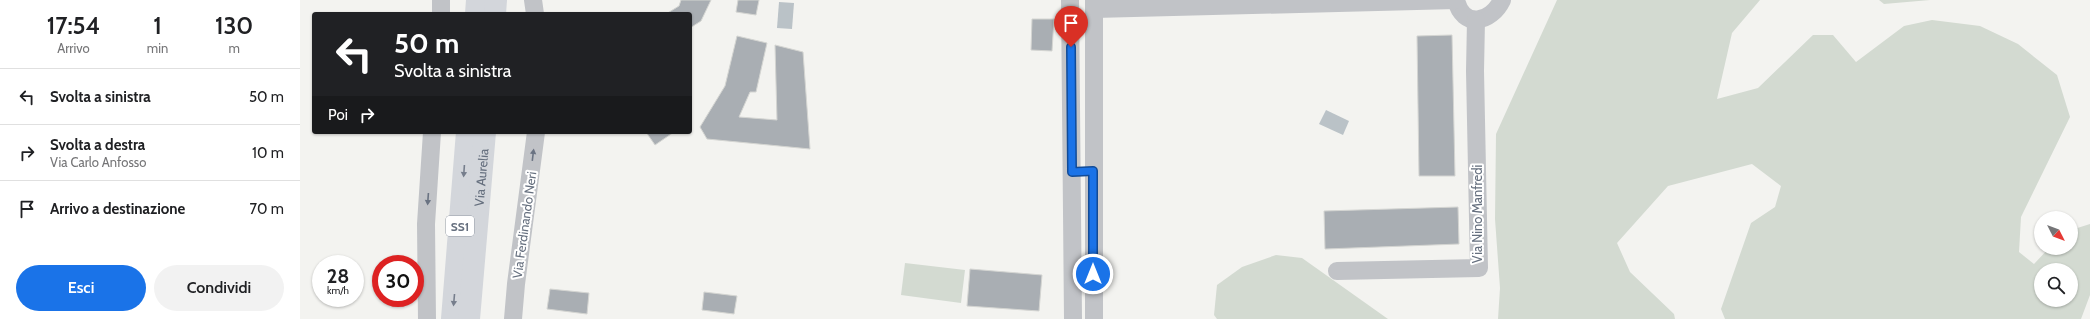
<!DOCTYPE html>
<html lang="it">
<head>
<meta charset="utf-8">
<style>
	:root { --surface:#fff; --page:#f2f2f2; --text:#202124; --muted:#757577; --line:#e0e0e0; --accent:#1a73e8 }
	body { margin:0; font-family:Cabin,sans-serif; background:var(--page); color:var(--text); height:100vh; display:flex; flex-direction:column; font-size:15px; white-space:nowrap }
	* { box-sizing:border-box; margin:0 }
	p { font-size:13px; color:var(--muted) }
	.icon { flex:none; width:22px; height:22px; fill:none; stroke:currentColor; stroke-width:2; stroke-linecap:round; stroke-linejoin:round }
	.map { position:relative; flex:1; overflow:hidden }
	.drawer { display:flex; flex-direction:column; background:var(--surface); width:300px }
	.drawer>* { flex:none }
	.top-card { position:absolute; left:12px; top:12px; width:380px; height:122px; border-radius:4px; box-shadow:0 1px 3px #0004; background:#202124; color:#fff; overflow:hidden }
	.needle { width:26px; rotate:132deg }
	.buttons { position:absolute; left:1734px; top:211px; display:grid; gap:8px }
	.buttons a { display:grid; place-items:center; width:44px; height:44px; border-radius:50%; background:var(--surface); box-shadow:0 1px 3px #0004; font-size:20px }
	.speed { position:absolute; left:12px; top:255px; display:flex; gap:8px; font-size:20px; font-weight:700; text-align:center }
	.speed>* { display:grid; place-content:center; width:52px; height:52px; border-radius:50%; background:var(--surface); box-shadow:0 1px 3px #0004; line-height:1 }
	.speed small { font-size:10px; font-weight:400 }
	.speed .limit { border:6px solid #d22; background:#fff; color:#111 }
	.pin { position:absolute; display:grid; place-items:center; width:34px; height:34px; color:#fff; margin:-41px -17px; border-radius:50% 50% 50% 0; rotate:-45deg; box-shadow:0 0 4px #0007 }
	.pin .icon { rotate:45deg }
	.me { position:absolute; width:44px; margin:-22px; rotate:0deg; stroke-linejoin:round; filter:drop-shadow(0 0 3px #0008) }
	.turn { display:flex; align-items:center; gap:14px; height:84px; padding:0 16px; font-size:18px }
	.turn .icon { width:52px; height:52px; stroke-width:2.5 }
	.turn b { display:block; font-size:28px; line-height:34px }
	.then { display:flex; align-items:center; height:38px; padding:0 16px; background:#0003; gap:8px; font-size:15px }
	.eta { display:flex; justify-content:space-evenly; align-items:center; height:68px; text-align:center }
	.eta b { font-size:24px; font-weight:600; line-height:28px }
	.button { display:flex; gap:8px; margin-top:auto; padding:8px 16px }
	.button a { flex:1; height:46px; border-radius:24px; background:var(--accent); color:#fff; font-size:16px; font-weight:600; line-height:46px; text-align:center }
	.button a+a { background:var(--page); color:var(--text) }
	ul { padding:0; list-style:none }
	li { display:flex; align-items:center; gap:12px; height:56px; padding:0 16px; border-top:1px solid var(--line) }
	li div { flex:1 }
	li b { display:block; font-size:15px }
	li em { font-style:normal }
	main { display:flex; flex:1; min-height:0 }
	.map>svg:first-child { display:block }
	.green { fill:#d3dad1; fill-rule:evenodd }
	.water { fill:#bac2c7 }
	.building { fill:#a9aeb3; stroke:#d4d5d2 }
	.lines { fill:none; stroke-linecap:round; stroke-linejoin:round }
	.minor { stroke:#c1c3c7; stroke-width:18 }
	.highway { stroke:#d3d6db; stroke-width:22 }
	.oneway { fill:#6a7382 }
	.oneway2 { fill:#767e8c }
	.route-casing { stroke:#114b97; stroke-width:10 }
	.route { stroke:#1a73e8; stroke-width:7 }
	.labels { text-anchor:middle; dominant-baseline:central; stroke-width:4; stroke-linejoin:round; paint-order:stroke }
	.shield { fill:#fff; stroke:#939aa5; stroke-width:1 }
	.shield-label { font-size:12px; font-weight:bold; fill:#656f7e }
	.street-label { font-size:13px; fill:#656f7e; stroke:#fff }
</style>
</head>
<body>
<main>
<section class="drawer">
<div class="eta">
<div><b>17:54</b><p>Arrivo</p></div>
<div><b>1</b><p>min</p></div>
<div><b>130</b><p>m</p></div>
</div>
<ul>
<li><svg class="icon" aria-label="left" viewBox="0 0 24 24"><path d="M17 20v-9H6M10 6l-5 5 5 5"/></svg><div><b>Svolta a sinistra</b></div><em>50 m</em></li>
<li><svg class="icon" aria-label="right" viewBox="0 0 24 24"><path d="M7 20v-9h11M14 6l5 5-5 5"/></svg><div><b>Svolta a destra</b><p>Via Carlo Anfosso</p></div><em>10 m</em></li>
<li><svg class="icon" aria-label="arrive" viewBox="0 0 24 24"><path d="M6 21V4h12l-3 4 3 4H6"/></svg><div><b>Arrivo a destinazione</b></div><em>70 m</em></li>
</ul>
<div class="button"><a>Esci</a><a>Condividi</a></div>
</section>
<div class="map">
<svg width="1790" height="319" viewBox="0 0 1790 319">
	<rect width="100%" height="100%" fill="#f3f3f0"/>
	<g class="green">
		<path d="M 1257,0 L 1460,0 L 1432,33 L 1417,99 L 1458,88 L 1513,35 L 1533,35 L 1556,62 L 1604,26 L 1632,20 L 1680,26 L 1718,44 L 1757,75 L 1770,117 L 1721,217 L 1719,252 L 1734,264 L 1749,248 L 1771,248 L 1771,230 L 1790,224 L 1790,295 L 1781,319 L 1425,319 L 1421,309 L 1451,223 L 1475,207 L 1481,186 L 1452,164 L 1368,186 L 1317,243 L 1330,272 L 1374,314 L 1375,319 L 1198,319 L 1200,288 L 1195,219 L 1196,134 ZM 1741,270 L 1771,270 L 1771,300 L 1741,300 Z"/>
		<path d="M 1579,0 L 1630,0 L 1584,4 Z"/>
		<path d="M 976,255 L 1002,258 L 1088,319 L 917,319 L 914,315 L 917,285 L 942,267 Z"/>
		<path d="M 605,263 L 665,270 L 661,303 L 601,295 Z"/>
	</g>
	<g class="water">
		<path d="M 479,2 L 494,3 L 492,29 L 477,28 Z"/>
		<path d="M 1026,110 L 1049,121 L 1043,135 L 1019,124 Z"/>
	</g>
	<g class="building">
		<path d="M 381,0 L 411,0 L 401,21 L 390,28 L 390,14 L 366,14 L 379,6 Z"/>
		<path d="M 438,0 L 459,0 L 456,15 L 436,12 Z"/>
		<path d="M 732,19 L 754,19 L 752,51 L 731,50 Z"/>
		<path d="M 1152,35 L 1155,176 L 1119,176 L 1117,36 Z"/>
		<path d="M 437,36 L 467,43 L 456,92 L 450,92 L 439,117 L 477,120 L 475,45 L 503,52 L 510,149 L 407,139 L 400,127 L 425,86 Z"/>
		<path d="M 346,132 L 374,132 L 355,145 Z"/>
		<path d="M 1158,207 L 1159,244 L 1025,249 L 1024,211 Z"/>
		<path d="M 670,269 L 742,275 L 739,311 L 667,306 Z"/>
		<path d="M 250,289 L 289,293 L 287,314 L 247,309 Z"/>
		<path d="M 404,292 L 437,296 L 434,314 L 402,310 Z"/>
	</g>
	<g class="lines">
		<g class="minor">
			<path d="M 233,0 L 235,14"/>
			<path d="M 770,0 L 773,319"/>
			<path d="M 1156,0 C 1163,29 1191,23 1202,0"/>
			<path d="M 794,9 L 1156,0"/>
			<path d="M 141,14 L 141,0"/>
			<path d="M 1037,271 L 1179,268 L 1175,71 L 1176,20"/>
			<path d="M 127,319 L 126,224 L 132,132"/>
			<path d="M 213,319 L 216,284 L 236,132"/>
			<path d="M 794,319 L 794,0"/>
		</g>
		<g class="highway">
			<path d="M 176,14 L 177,0"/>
			<path d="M 195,14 L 196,0"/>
			<path d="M 152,319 L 167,132"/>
			<path id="s1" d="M 169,319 L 185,132"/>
		</g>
	</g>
	<defs><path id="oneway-solid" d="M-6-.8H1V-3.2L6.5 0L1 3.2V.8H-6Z"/></defs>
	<g class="oneway">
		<use href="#oneway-solid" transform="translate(233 155) rotate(-83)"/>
		<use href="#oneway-solid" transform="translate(128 199) rotate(94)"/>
	</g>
	<g class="oneway2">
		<use href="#oneway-solid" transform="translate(164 171) rotate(94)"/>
		<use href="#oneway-solid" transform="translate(154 300) rotate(95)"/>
	</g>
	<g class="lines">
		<g class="route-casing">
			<path id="route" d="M 771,47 L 772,172 L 793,171 L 793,274"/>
		</g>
		<use href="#route" class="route"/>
	</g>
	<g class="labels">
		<rect class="shield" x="146" y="216" width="28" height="20" rx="3"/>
		<g class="shield-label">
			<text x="160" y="226">SS1</text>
		</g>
		<g class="street-label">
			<text stroke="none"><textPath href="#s1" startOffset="142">Via Aurelia</textPath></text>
			<text transform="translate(1177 214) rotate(-90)">Via Nino Manfredi</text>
			<text transform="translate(224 225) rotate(-82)">Via Ferdinando Neri</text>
		</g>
	</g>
</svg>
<div class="buttons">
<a><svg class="needle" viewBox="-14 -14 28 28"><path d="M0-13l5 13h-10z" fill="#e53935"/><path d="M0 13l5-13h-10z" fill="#757577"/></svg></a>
<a><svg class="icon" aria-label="search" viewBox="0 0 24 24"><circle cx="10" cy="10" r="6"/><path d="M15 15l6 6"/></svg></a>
</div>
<div class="speed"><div>28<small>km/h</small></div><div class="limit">30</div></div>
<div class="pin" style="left:771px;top:47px;background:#d93025"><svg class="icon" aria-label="arrive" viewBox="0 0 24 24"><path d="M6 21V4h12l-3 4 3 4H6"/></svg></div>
<svg class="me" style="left:793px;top:274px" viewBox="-20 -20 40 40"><circle r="17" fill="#1a73e8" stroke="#fff" stroke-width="3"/><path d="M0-11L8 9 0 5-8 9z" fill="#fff"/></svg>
<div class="top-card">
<div class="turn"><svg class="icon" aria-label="left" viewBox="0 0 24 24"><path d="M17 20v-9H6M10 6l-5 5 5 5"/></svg><div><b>50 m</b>Svolta a sinistra</div></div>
<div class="then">Poi<svg class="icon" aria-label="right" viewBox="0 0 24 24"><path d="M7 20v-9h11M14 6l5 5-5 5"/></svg></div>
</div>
</div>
</main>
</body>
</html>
